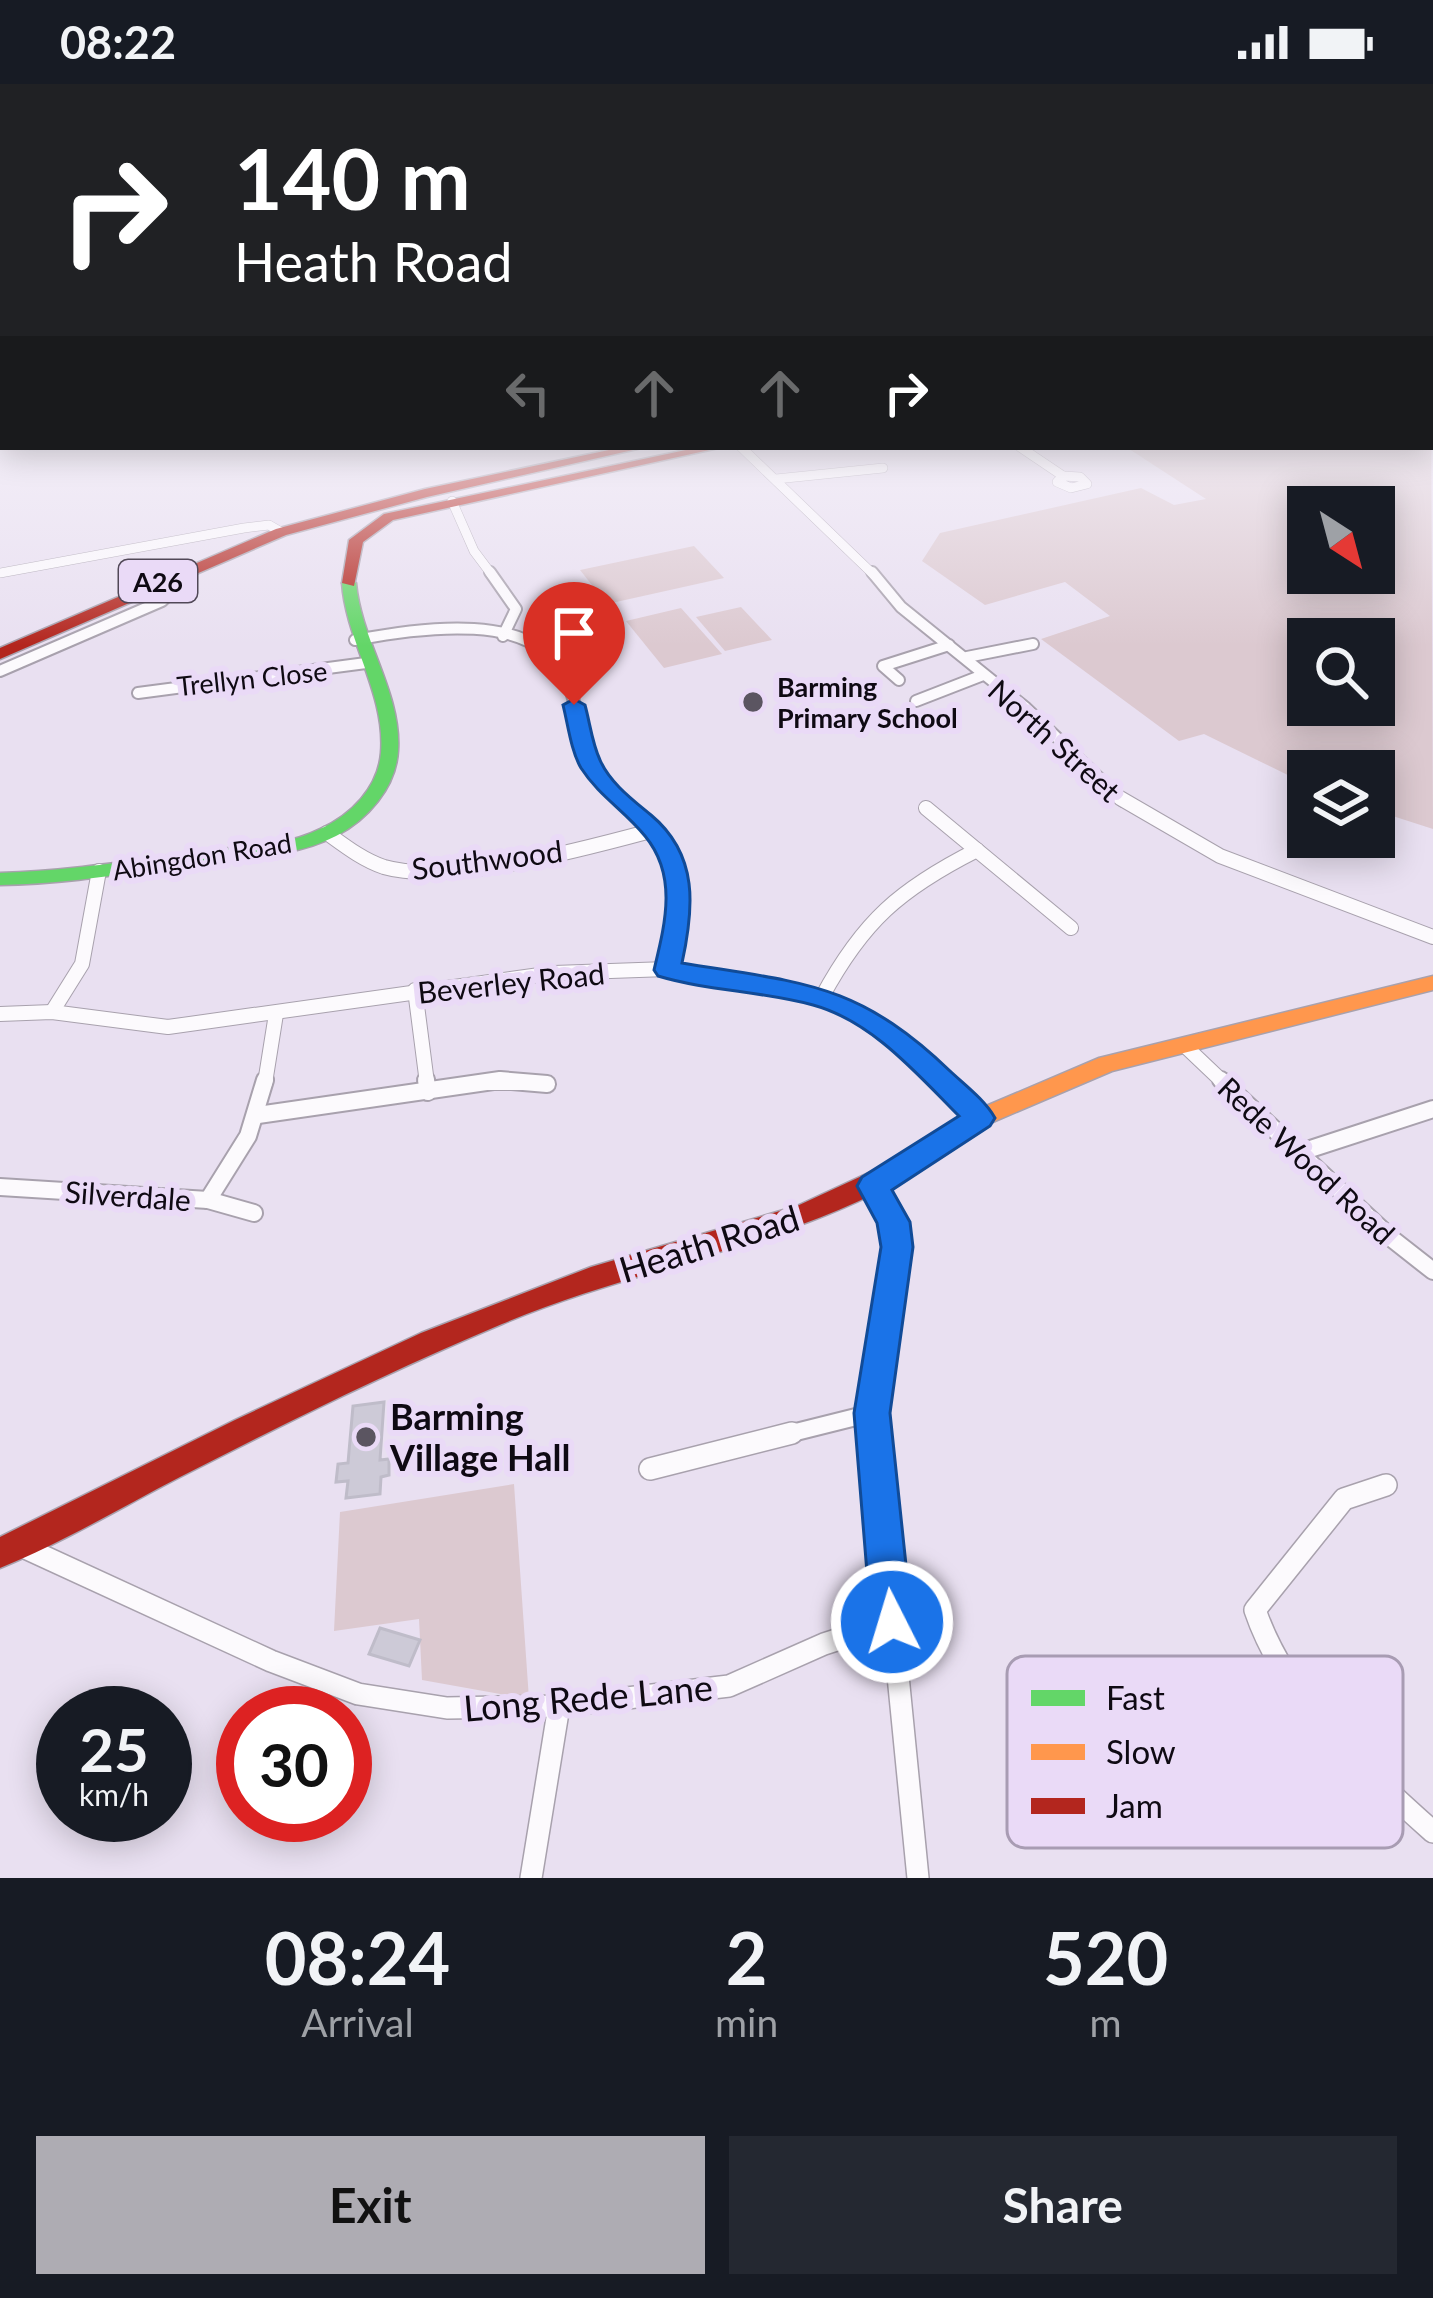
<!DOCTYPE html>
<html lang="en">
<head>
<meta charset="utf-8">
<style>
	:root { --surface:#171b24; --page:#242831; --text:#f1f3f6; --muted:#9ea1a6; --accent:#aeacb3 }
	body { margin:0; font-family:Lato,sans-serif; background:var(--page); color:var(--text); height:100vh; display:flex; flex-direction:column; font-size:45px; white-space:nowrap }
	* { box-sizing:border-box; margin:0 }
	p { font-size:39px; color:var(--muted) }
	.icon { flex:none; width:66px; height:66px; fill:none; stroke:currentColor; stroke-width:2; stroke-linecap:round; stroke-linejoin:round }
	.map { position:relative; height:1794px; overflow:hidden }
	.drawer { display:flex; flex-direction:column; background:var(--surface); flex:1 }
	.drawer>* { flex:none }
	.hud { position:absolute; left:0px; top:0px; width:1434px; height:366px; box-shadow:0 6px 30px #0003; background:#202124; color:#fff; overflow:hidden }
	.needle { width:78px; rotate:144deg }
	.tools { position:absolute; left:1287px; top:402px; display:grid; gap:24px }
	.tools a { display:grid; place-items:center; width:108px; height:108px; border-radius:0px; background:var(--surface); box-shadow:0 6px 30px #0003; font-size:60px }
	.speed { position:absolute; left:36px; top:1602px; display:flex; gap:24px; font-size:60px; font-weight:700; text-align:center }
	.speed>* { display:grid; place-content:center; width:156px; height:156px; border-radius:50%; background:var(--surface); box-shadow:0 6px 30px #0003; line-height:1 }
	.speed small { font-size:30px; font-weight:400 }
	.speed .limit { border:18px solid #d22; background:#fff; color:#111 }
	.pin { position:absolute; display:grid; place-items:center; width:102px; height:102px; color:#fff; margin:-123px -51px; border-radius:50% 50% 50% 0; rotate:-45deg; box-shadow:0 0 12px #0007 }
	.pin .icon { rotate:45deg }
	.me { position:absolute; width:132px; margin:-66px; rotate:355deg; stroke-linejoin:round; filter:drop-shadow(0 0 9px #0008) }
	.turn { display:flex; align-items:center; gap:42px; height:252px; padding:0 36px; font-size:54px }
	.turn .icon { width:156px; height:156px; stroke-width:2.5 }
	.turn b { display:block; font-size:84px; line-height:102px }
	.lanes { display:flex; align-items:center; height:114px; padding:0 36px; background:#0003; justify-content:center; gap:60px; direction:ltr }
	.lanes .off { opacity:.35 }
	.eta { display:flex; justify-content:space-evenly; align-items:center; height:204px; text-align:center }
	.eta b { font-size:72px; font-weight:700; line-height:84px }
	.action { display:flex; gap:24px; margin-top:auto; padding:24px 36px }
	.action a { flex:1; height:138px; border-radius:0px; background:var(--accent); color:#111; font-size:48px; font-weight:700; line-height:138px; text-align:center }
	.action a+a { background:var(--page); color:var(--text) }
	.status { display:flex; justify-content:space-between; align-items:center; height:84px; padding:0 60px; background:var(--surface); direction:ltr }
	.status svg { height:33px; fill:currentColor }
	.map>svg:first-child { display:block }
	.green { fill:#dcc9d0; fill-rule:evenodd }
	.building { fill:#cdcad7; stroke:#bfbcc9; stroke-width:3 }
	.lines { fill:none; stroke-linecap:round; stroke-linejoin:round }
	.street-far4-casing { stroke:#a8a1ad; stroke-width:10 }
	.street-far3-casing { stroke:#a8a1ad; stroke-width:14 }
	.street-far2-casing { stroke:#a8a1ad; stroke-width:16 }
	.street-far1-casing { stroke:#a8a1ad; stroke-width:20 }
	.street-casing { stroke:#a8a1ad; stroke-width:24 }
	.fast-casing { stroke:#a8a1ad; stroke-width:3 }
	.slow-casing { stroke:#a8a1ad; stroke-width:3 }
	.jam-casing { stroke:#a8a1ad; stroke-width:3 }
	.street-far4 { stroke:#fcfafd; stroke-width:9 }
	.street-far3 { stroke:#fcfafd; stroke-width:10 }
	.street-far2 { stroke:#fcfafd; stroke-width:14 }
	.street-far1 { stroke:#fcfafd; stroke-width:16 }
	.street { stroke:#fcfafd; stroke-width:21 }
	.fast { fill:#63d668; fill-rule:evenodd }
	.slow { fill:#ff974d; fill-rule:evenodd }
	.jam { fill:#b3261e; fill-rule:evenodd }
	.route { fill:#1a73e8; stroke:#114b97; stroke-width:3 }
	.poi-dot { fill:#5b5561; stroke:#eadaf7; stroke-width:4.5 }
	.labels { text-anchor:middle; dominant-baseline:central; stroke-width:12; stroke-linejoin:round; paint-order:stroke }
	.shield { fill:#eadaf7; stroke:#514857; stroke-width:3 }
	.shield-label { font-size:27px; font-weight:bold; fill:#0f0a13 }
	.far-street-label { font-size:27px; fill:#0f0a13; stroke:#eadaf7 }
	.far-poi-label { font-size:27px; font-weight:bold; fill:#0f0a13; stroke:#eadaf7; text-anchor:start }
	.street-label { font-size:30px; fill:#0f0a13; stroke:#eadaf7 }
	.near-street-label { font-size:36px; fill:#0f0a13; stroke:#eadaf7 }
	.near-poi-label { font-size:36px; font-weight:bold; fill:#0f0a13; stroke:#eadaf7; text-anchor:start }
	.key { fill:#eadaf7; stroke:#a89cb3; stroke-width:3 }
	.key-label { font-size:33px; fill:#0f0a13 }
</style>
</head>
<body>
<div class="status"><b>08:22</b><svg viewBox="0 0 49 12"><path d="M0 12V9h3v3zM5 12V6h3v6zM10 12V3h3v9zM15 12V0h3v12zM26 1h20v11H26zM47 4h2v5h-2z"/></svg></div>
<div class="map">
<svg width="1433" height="1794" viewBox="0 0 1433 1794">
	<rect width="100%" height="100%" fill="#e9e0f1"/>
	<g class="green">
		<path d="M 1431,310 L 1433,745 L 1374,726 L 1374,687 L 1308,687 L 1308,701 L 1204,650 L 1179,657 L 1041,555 L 1110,532 L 1065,498 L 985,521 L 922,477 L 940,449 L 1141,404 L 1174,421 L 1206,415 L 1126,363 L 1431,363 ZM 1374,423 L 1374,489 L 1308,489 L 1308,423 ZM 1374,555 L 1374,621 L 1308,621 L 1308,555 Z"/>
		<path d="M 694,462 L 724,494 L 607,520 L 580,486 Z"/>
		<path d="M 741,523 L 772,556 L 725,567 L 696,533 Z"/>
		<path d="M 681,524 L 722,570 L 664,584 L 626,537 Z"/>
		<path d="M 514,1400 L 529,1615 L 422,1596 L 419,1535 L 334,1547 L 340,1428 Z"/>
	</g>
	<g class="building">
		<path d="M 384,1318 L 380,1376 L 389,1375 L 389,1391 L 381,1393 L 380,1410 L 346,1414 L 348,1397 L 336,1398 L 338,1380 L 348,1379 L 353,1322 Z"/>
		<path d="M 380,1544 L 420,1556 L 409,1582 L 369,1570 Z"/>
	</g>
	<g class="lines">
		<g class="street-far4-casing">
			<g id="street-far4">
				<path d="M 741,363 L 874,491"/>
				<path d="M 1020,363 L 1063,392"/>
				<path d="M 1063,392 L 1080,393 L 1087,400 L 1071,404 L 1057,398 Z"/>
				<path d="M 776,395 L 883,384"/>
				<path d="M 452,417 L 474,467 L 492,491"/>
				<path d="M 0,489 L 244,444 L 269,441 L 281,448"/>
			</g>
		</g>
		<g class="street-far3-casing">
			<g id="street-far3">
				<path d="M 490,488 L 516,525 L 503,552"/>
				<path d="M 872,488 L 901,523 L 1026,624 L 1123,717"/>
				<path d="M 355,556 C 416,545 540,523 568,599 C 586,648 580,677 621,717"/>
				<path d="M 967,573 L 1033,560"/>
				<path d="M 0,587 L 162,517 L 170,509 L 155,499"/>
				<path d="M 899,596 L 883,582 L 949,561"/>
				<path d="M 138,609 L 366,579"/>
				<path d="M 916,617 L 983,591"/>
			</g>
		</g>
		<g class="street-far2-casing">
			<g id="street-far2">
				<path d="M 618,714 C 683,774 688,799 667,885"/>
				<path d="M 1120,714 L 1220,772 L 1433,853"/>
				<path d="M 926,724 L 1071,844"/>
				<path d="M 327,749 C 345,762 363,776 384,783 C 450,802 587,764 654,746"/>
				<path d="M 415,906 L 427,999"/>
				<path d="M 822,913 C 863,837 900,805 977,766"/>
				<path d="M 52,928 L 82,880 L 99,787"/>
				<path d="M 0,930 L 52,928 L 168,943 L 554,889 L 667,885 L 822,913 L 870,935 L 944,999"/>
				<path d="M 1184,961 L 1224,999"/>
				<path d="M 265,999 L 276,930"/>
				<path d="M 482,999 L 531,999"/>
			</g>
		</g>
		<g class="street-far1-casing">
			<g id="street-far1">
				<path d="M 426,996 L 428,1008"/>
				<path d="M 941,996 L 980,1034"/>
				<path d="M 1221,996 L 1391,1154 L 1433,1187"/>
				<path d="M 258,1031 L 500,996 L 547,1000"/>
				<path d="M 1298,1069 L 1433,1025"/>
				<path d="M 873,1102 L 893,1138 L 897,1163 L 872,1329 L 874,1352"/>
				<path d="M 0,1103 L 208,1116 L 254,1129"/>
				<path d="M 208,1116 L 248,1052 L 265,996"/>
				<path d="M 780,1352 L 872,1329"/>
			</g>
		</g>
		<g class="street-casing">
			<g id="street">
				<path d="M 874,1349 L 918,1794"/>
				<path d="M 650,1385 L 792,1349"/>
				<path d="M 1386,1401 L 1344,1415 L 1255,1526 C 1286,1617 1363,1685 1433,1748"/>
				<path d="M 21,1462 L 271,1577 L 358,1610 L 447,1624 L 559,1622 L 729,1602 L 824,1560 L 892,1538"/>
				<path d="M 531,1794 L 559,1622"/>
			</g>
		</g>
		<g class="fast-casing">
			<path id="fast" d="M 349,495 L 356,499 C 361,557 402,609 398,667 C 396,704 367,736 336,752 C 297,772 252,773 210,778 C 140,787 71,800 0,801 L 0,789 C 68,787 135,776 203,767 C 242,762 284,763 320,745 C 351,731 378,704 381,669 C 386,610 346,557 342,499 Z"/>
		</g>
		<g class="slow-casing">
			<path id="slow" d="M 1433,892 L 1433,906 L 1112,987 L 988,1040 L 913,1089 L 905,1092 L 897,1089 L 893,1082 L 897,1075 L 972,1028 L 1099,974 Z"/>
		</g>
		<g class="jam-casing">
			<g id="jam">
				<path d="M 623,363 L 646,363 L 427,413 L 286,451 L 0,575 L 0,564 L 276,445 L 425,405 Z"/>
				<path d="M 700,363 L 723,363 L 393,436 L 363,458 L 354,502 L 342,499 L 349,456 L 384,430 Z"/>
				<path d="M 905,1072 L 913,1075 L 917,1082 L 913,1089 C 786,1163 637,1183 502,1240 C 392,1286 286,1339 180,1393 C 120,1424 62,1459 0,1484 L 0,1453 L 235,1336 L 421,1249 L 591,1183 L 797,1122 Z"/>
			</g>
		</g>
		<use href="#street-far4" class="street-far4"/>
		<use href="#street-far3" class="street-far3"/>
		<use href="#street-far2" class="street-far2"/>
		<use href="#street-far1" class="street-far1"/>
		<use href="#street" class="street"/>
		<use href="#fast" class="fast"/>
		<use href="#slow" class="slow"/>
		<use href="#jam" class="jam"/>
	</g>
	<linearGradient id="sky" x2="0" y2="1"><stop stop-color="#96c0e8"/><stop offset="0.55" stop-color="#f5f1f9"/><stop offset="1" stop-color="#f5f1f9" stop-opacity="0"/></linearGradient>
	<rect width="1433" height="562" fill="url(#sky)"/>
	<path class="route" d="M 574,615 L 585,621 C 590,639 592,659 600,676 C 610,699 633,716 651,731 C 699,771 694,824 682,879 C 803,899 857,898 950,987 C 965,1001 985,1016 995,1034 L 990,1042 L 892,1106 L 910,1138 L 913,1163 L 890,1329 L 912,1538 L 906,1553 L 892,1559 L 877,1553 L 871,1538 L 854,1329 L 881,1163 L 877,1139 L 857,1102 L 862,1093 L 959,1032 C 917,990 872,937 813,921 C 762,907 708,907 658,892 L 654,886 C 665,840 678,792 645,752 C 625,727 599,712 581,684 C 571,667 568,641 563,621 Z"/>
	<g class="poi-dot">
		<circle cx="753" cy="618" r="12"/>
		<circle cx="366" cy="1353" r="12"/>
	</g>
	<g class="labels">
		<rect class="shield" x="119" y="476" width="78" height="42" rx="9"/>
		<g class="shield-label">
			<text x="158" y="497">A26</text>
		</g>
		<g class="far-street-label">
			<text transform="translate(252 594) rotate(-6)">Trellyn Close</text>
			<text transform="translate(202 772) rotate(-9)">Abingdon Road</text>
		</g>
		<g class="far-poi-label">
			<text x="777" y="602">Barming<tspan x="777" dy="31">Primary School</tspan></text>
		</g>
		<g class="street-label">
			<text transform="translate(1055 656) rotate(42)">North Street</text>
			<text transform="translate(487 775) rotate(-7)">Southwood</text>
			<text transform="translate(511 898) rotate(-6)">Beverley Road</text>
			<text transform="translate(1307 1076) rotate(43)">Rede Wood Road</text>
			<text transform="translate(128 1111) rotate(4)">Silverdale</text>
		</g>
		<g class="near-street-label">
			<text transform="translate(709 1159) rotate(-17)">Heath Road</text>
			<text transform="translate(588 1613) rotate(-5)">Long Rede Lane</text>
		</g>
		<g class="near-poi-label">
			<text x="390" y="1332">Barming<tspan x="390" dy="41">Village Hall</tspan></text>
		</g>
	</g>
	<rect x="1007" y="1572" width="396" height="192" rx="18" class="key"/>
	<rect x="1031" y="1606" width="54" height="16" fill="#63d668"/>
	<rect x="1031" y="1660" width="54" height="16" fill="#ff974d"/>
	<rect x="1031" y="1714" width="54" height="16" fill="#b3261e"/>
	<g class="key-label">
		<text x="1106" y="1626">Fast</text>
		<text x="1106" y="1680">Slow</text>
		<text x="1106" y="1734">Jam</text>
	</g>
</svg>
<div class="tools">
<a><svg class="needle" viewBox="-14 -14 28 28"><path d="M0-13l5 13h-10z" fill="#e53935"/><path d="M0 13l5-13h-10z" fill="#9ea1a6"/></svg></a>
<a><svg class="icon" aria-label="search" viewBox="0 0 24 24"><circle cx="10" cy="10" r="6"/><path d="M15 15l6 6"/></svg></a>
<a><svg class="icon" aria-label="layers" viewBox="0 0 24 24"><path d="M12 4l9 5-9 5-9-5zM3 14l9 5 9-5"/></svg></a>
</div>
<div class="speed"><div>25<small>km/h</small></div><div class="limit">30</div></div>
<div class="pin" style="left:574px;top:621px;background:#d93025"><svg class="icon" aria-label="arrive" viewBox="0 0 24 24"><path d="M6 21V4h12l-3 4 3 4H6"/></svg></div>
<svg class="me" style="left:892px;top:1538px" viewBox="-20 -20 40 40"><circle r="17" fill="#1a73e8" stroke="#fff" stroke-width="3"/><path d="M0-11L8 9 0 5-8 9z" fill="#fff"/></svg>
<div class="hud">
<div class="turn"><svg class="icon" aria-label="right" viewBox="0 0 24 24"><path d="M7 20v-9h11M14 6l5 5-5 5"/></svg><div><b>140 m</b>Heath Road</div></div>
<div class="lanes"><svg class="icon off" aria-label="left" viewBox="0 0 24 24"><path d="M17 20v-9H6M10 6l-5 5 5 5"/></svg><svg class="icon off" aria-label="ahead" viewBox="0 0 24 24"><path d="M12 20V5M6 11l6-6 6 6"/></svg><svg class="icon off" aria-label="ahead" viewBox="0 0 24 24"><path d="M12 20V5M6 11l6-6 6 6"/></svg><svg class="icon" aria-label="right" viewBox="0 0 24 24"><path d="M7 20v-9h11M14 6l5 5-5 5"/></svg></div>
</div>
</div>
<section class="drawer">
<div class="eta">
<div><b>08:24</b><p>Arrival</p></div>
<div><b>2</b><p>min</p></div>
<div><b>520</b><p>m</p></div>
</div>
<div class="action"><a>Exit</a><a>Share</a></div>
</section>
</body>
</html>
